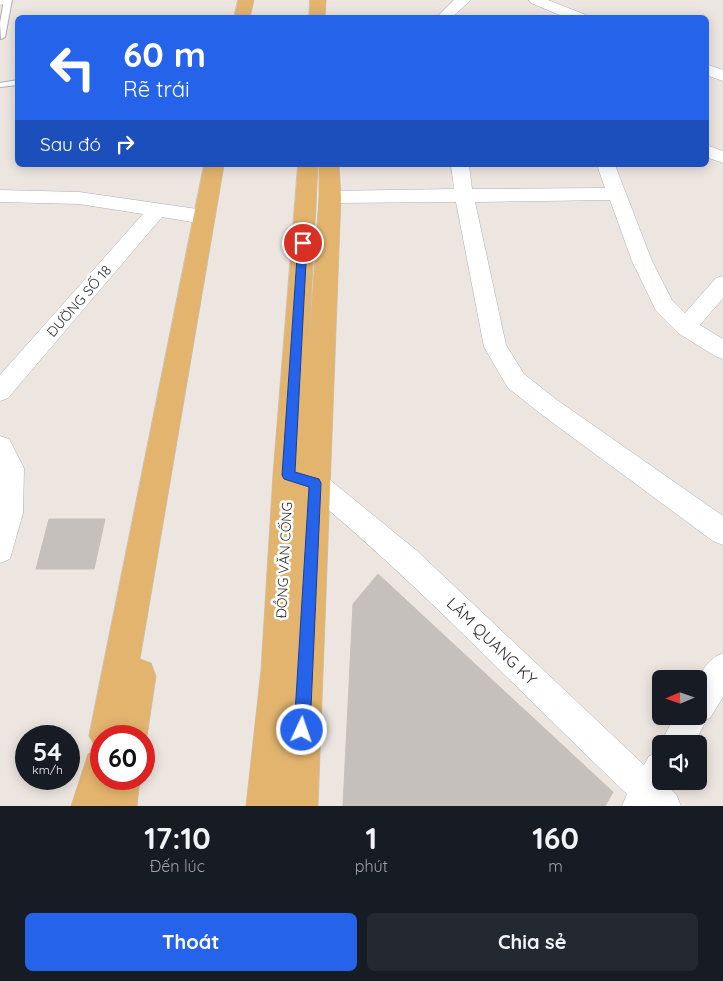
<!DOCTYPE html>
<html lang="vi">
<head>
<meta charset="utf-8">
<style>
	:root { --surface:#171b24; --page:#242831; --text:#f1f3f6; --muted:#9ea1a6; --accent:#2563eb }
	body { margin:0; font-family:Quicksand,sans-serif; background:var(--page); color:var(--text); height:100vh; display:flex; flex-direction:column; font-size:19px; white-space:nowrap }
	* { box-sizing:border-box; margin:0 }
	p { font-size:16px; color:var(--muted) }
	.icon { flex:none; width:28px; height:28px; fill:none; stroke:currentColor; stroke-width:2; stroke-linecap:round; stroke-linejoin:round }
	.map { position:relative; height:806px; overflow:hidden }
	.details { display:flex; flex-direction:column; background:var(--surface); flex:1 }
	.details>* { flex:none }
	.banner { position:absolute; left:15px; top:15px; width:694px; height:152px; border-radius:8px; box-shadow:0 2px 12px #0003; background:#2563eb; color:#fff; overflow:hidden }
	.needle { width:32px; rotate:268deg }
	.controls { position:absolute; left:652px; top:670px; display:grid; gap:10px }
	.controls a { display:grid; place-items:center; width:55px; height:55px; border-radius:8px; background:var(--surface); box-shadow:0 2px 12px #0003; font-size:25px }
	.speed { position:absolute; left:15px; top:725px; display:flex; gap:10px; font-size:25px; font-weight:700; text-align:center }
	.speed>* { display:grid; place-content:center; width:65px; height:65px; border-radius:50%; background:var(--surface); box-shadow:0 2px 12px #0003; line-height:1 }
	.speed small { font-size:12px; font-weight:400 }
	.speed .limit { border:8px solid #d22; background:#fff; color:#111 }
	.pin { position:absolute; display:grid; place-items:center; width:42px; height:42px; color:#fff; margin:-21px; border:2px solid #fff; border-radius:50%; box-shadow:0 1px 5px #0007 }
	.me { position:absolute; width:55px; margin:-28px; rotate:3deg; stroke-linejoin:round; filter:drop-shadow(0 0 4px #0008) }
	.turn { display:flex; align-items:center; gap:18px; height:105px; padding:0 25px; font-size:22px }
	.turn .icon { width:65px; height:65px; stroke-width:2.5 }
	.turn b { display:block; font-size:35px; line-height:42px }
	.then { display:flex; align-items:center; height:48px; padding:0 25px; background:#0003; gap:10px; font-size:19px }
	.eta { display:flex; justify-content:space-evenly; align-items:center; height:85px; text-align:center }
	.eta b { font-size:30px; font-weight:800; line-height:35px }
	.button { display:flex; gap:10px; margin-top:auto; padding:10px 25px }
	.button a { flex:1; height:58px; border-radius:8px; background:var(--accent); color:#fff; font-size:20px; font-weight:800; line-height:58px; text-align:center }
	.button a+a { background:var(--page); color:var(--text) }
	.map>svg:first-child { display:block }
	.building { fill:#c5c0bb; stroke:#c7c0b9 }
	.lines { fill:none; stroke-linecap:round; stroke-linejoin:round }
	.service-casing { stroke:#acb0b7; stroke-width:2 }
	.minor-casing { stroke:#acb0b7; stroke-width:1 }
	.primary-casing { stroke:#c4c4c4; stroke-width:1 }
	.service { fill:#fff; fill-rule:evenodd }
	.minor { fill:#fff; fill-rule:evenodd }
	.primary { fill:#e2b46e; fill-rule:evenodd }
	.route { fill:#2563eb; stroke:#184099 }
	.labels { text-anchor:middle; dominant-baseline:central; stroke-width:5; stroke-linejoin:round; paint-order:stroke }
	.street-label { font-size:14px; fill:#2c2c2c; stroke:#fff }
	.near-street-label { font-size:16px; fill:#2c2c2c; stroke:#fff }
</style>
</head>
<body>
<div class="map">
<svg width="723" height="806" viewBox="0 0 723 806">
	<rect width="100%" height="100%" fill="#ece5e0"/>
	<g class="building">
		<path d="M 49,519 L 105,519 L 94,569 L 36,569 Z"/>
		<path d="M 378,574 L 613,792 L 605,806 L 343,806 L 353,604 Z"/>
	</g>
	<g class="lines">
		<g class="service-casing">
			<g id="service">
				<path d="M 4,0 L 12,0 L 5,37 L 1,39 L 0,23 Z"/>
				<path d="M 18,80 L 18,85 L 0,87 L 0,83 Z"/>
			</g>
		</g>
		<g class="minor-casing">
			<g id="minor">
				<path d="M 0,0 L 9,0 L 7,3 L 0,5 Z"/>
				<path d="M 454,0 L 471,0 L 451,18 L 436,18 Z"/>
				<path d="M 529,0 L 548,0 L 586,15 L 588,18 L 567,18 L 531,3 Z"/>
				<path d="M 706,64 L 723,70 L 723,81 L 706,75 Z"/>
				<path d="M 706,145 L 723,151 L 723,163 L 706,157 Z"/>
				<path d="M 451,165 L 469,165 L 472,189 L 605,188 L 597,165 L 615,165 L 652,261 L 672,300 L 685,313 L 716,278 L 723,276 L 723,298 L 700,325 L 723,339 L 723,359 L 715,356 L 678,333 L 656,311 L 632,261 L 610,200 L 475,202 L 506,345 L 524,374 L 557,400 L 723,516 L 723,545 L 713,541 L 541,414 L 508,388 L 484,347 L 456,202 L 330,203 L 323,201 L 321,197 L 323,193 L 330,191 L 454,189 Z"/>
				<path d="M 0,190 L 79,192 L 204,210 L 211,212 L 214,217 L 211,222 L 204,224 L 162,217 L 8,398 L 0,401 L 0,375 L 143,214 L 79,204 L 0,202 Z"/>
				<path d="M 0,436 L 9,439 L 24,468 L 23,513 L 10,559 L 0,563 Z"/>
				<path d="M 315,471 L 324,475 L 416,550 L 644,765 L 649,756 L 661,752 L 661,781 L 672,781 L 668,787 L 676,794 L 681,806 L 622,806 L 627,794 C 520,693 420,585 306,491 L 302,483 L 306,475 Z"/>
				<path d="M 723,653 L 723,697 L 710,718 L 707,719 L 694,744 L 661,744 L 661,747 L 660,744 L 675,716 L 699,716 C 699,690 694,665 723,653 Z"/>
			</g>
		</g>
		<g class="primary-casing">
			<g id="primary">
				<path d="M 238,0 L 254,0 L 250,18 L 234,18 Z"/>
				<path d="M 310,0 L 326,0 L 325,18 L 309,18 Z"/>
				<path d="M 204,165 L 224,165 L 140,659 L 151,663 L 156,676 L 147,736 L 144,743 L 144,736 L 101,736 L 101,779 L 140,779 L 137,806 L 71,806 L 88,754 L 97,750 L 89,736 Z"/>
				<path d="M 298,165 L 318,165 L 309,346 L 319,197 L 319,165 L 339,165 L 341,197 L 318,806 L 246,806 L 261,670 L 273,475 Z"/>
			</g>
		</g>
		<use href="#service" class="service"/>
		<use href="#minor" class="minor"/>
		<use href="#primary" class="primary"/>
	</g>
	<path class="route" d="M 303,239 L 307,243 L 295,472 L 319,479 L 321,483 L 310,730 L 308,735 L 302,738 L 297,735 L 294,730 L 309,487 L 284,479 L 282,475 L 298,243 Z"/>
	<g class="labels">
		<g class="street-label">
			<text transform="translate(79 301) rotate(-49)">ĐƯỜNG SỐ 18</text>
			<text transform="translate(284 560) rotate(-87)">ĐỒNG VĂN CỐNG</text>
		</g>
		<g class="near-street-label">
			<text transform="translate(492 641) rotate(44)">LÂM QUANG KY</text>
		</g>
	</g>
</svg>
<div class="controls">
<a><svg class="needle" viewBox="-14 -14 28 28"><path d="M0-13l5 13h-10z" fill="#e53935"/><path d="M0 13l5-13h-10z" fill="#9ea1a6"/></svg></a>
<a><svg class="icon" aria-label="sound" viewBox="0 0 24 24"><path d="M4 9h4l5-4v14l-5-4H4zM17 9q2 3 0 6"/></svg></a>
</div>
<div class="speed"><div>54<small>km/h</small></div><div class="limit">60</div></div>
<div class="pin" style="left:303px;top:243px;background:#d93025"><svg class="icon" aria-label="arrive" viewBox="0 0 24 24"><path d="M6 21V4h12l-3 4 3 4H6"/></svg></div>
<svg class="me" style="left:302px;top:730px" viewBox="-20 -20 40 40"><circle r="17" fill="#2563eb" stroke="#fff" stroke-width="3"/><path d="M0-11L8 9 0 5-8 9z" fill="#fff"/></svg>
<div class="banner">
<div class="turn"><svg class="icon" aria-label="left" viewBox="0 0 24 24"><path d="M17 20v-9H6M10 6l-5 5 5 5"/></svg><div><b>60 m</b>Rẽ trái</div></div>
<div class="then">Sau đó<svg class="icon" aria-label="right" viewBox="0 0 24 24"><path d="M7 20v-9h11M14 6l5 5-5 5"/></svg></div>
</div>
</div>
<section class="details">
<div class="eta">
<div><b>17:10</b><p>Đến lúc</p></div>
<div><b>1</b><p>phút</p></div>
<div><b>160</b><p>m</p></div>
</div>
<div class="button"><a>Thoát</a><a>Chia sẻ</a></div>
</section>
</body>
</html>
